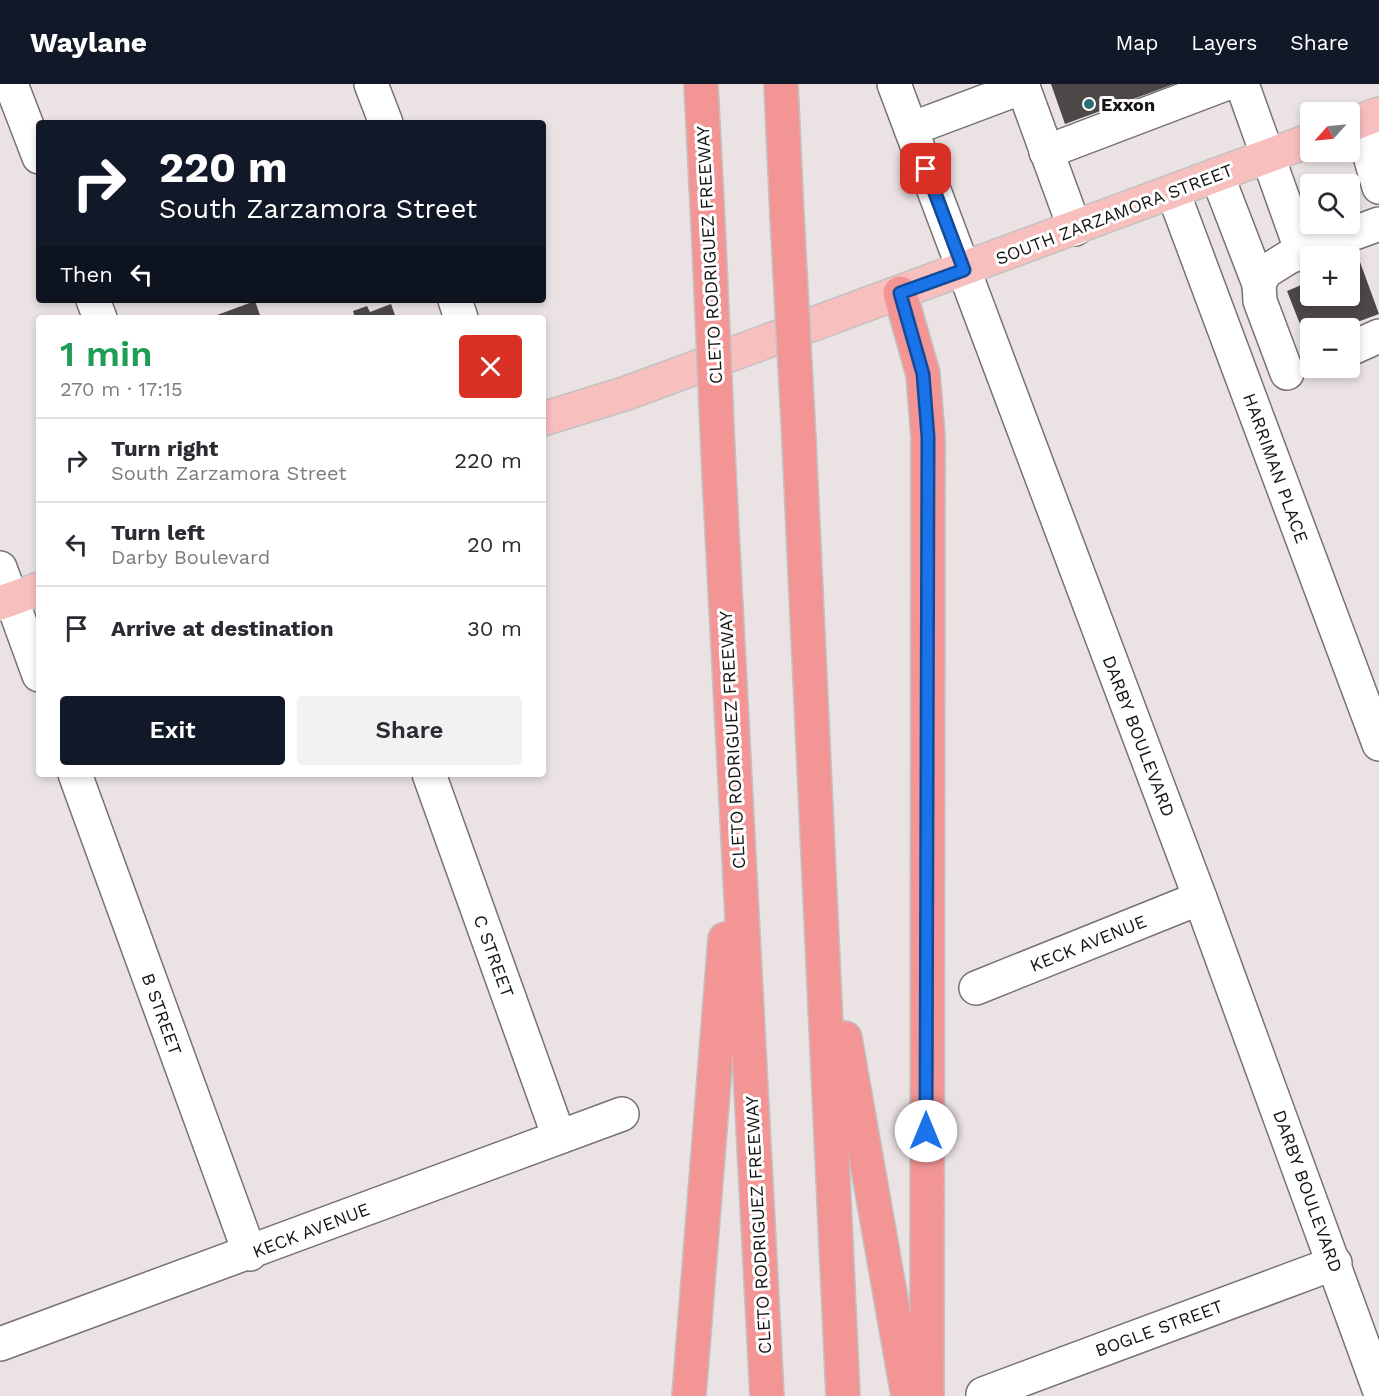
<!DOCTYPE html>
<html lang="en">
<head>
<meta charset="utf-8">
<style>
	:root { --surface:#fff; --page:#f2f2f3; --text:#2b2b33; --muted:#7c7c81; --line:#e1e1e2; --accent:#111827 }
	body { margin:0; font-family:"Work Sans",sans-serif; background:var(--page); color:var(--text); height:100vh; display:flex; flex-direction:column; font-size:22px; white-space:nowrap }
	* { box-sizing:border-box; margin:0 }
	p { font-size:20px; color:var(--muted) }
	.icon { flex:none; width:33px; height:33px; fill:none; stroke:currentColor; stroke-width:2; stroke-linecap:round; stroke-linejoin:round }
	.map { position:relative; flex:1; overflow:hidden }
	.side { position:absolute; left:36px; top:231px; width:510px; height:462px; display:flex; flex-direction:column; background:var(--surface); border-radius:6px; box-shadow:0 3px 9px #0003 }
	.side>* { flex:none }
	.top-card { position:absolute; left:36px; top:36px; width:510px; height:183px; border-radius:6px; box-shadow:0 3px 9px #0003; background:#111827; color:#fff; overflow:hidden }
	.needle { width:39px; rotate:243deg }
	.controls { position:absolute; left:1300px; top:18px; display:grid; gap:12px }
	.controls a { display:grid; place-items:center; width:60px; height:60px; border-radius:6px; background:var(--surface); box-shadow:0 3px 9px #0003; font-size:30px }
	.pin { position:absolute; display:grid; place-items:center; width:51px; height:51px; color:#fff; margin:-26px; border-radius:12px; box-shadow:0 3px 9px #0006 }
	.me { position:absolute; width:66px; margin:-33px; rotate:0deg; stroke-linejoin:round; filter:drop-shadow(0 0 4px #0008) }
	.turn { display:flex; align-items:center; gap:21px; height:126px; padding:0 24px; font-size:27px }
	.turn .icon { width:78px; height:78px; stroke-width:2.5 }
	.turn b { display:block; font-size:42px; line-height:51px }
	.then { display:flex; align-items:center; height:57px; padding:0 24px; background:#0003; gap:12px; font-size:22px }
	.round { display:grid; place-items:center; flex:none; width:63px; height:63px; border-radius:6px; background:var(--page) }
	.headline { display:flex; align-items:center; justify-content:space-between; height:102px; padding:0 24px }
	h1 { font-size:36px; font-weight:600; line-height:45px; color:#1e9e55 }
	.action { display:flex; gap:12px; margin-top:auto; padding:12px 24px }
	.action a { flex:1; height:69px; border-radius:6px; background:var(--accent); color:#fff; font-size:24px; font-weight:600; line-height:69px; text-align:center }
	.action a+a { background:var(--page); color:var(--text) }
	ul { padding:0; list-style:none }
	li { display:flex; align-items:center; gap:18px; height:84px; padding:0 24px; border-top:2px solid var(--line) }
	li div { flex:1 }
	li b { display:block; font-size:22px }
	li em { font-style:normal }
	header { display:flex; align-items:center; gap:36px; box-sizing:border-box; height:84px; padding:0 30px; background:var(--accent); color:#fff }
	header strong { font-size:28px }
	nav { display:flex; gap:33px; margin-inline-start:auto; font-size:21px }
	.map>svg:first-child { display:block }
	.building { fill:#4e4747 }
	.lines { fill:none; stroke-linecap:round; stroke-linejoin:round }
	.minor-casing { stroke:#787171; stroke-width:36 }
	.major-casing { stroke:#c2c2c2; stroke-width:36 }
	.highway-casing { stroke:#c2c2c2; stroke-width:36 }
	.minor { stroke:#fff; stroke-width:33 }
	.major { stroke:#f8bfbf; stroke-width:33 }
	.highway { stroke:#f39595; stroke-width:33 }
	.highway-bridge-casing { stroke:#c2c2c2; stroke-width:36; stroke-linecap:butt }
	.highway-bridge { stroke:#f39595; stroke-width:33 }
	.route-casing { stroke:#114b97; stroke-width:15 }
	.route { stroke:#1a73e8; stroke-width:10 }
	.poi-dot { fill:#267174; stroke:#fff; stroke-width:2 }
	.labels { text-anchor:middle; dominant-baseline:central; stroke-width:6; stroke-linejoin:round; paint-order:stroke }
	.poi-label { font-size:18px; font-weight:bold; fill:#161413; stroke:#fff; text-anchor:start }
	.street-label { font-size:18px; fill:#161413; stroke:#fff }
</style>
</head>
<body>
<header>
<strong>Waylane</strong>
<nav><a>Map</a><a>Layers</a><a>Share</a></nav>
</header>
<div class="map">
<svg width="1379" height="1312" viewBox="0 0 1379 1312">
	<rect width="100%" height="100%" fill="#ebe3e3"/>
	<g class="building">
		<path d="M 1051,0 L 1174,0 L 1065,40 Z"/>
		<path d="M 1360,178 L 1379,230 L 1341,244 L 1311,244 L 1311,256 L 1307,258 L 1287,207 L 1311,197 L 1311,212 L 1350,212 L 1350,182 Z"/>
		<path d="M 255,217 L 261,234 L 209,234 Z"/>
		<path d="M 391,220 L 396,234 L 355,234 L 353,227 L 367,222 L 370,228 Z"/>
	</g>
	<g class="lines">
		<g class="minor-casing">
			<g id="minor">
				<path d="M 11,0 L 39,73"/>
				<path d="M 371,0 L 386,39"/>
				<path d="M 894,0 L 1200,814 L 1379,1305"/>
				<path d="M 1022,0 L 1075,145"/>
				<path d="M 1242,0 L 1302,168"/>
				<path d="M 1360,38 L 1379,103"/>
				<path d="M 911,45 L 1023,3"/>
				<path d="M 1046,68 L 1225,0"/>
				<path d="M 1217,91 L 1259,200"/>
				<path d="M 1173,108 L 1379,660"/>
				<path d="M 93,216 L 100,234"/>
				<path d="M 455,216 L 461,234"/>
				<path d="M 1350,265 L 1379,252"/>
				<path d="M 1287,289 L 1260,217 L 1259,200 L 1265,188 L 1289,173 L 1379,140"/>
				<path d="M 0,484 L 39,591"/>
				<path d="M 75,690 L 250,1170"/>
				<path d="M 429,690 L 559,1053"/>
				<path d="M 976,904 L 1200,814"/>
				<path d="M 0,1260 L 622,1030"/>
				<path d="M 983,1310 L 1335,1179"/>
			</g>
		</g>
		<g class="major-casing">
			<g id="major">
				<path d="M 1350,41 L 1379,30"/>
				<path d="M 543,335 L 627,309 L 1311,56"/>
				<path d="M 0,519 L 39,505"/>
			</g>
		</g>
		<g class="highway-casing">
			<g id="highway">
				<path d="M 701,0 L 709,160"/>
				<path d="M 781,0 L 787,132"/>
				<path d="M 900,209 L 923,290 L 928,353 L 927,1312"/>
				<path d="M 799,356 L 843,1312"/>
				<path d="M 719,389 L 767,1312"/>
				<path d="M 845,954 L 908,1312"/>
				<path d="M 689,1312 L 725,855"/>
			</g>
		</g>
		<use href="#minor" class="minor"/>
		<use href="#major" class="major"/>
		<use href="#highway" class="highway"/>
		<g class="highway-bridge-casing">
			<g id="highway-bridge">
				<path d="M 787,132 L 799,356"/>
				<path d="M 709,160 L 719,389"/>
			</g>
		</g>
		<use href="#highway-bridge" class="highway-bridge"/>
	</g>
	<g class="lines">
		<g class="route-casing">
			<path id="route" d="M 926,85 L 964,186 L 900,209 L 923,290 L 928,353 L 926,1047"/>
		</g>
		<use href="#route" class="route"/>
	</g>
	<circle class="poi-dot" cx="1089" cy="20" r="6"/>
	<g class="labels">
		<g class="poi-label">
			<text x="1101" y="20">Exxon</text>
		</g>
		<g class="street-label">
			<text transform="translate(1114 130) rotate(-21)">SOUTH ZARZAMORA STREET</text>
			<text transform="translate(709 171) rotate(-93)">CLETO RODRIGUEZ FREEWAY</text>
			<text transform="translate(1276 384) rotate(70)">HARRIMAN PLACE</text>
			<text transform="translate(1139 652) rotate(69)">DARBY BOULEVARD</text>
			<text transform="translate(732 656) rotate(-93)">CLETO RODRIGUEZ FREEWAY</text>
			<text transform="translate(1088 859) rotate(-22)">KECK AVENUE</text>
			<text transform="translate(494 872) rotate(70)">C STREET</text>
			<text transform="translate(162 930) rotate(70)">B STREET</text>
			<text transform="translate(1308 1107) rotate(70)">DARBY BOULEVARD</text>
			<text transform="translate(758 1141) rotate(-93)">CLETO RODRIGUEZ FREEWAY</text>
			<text transform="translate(311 1146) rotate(-21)">KECK AVENUE</text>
			<text transform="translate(1159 1244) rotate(-20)">BOGLE STREET</text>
		</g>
	</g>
</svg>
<div class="controls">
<a><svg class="needle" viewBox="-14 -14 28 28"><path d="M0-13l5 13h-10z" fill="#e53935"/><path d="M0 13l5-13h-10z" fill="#7c7c81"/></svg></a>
<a><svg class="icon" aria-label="search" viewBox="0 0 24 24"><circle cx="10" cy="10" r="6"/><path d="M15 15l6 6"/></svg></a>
<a>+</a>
<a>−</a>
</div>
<div class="pin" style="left:926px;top:85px;background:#d93025"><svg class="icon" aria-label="arrive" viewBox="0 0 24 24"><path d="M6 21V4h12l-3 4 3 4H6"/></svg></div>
<svg class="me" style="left:926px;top:1047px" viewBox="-20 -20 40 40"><circle r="19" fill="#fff"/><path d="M0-13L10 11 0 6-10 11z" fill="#1a73e8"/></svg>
<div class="top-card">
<div class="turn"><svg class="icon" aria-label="right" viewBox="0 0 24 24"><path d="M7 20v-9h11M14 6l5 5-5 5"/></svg><div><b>220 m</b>South Zarzamora Street</div></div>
<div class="then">Then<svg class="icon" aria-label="left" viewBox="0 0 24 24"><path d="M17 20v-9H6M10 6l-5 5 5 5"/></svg></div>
</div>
<section class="side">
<div class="headline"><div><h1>1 min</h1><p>270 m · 17:15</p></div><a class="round" style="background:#d93025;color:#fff"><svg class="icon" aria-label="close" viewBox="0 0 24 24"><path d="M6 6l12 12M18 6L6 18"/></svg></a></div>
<ul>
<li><svg class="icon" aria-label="right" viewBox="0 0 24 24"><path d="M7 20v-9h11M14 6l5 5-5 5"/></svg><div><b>Turn right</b><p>South Zarzamora Street</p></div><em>220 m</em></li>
<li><svg class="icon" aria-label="left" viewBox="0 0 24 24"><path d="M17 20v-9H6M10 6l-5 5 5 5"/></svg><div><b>Turn left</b><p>Darby Boulevard</p></div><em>20 m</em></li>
<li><svg class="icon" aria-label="arrive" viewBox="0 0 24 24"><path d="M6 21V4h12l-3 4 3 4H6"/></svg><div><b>Arrive at destination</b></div><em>30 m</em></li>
</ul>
<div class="action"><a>Exit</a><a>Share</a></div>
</section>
</div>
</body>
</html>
